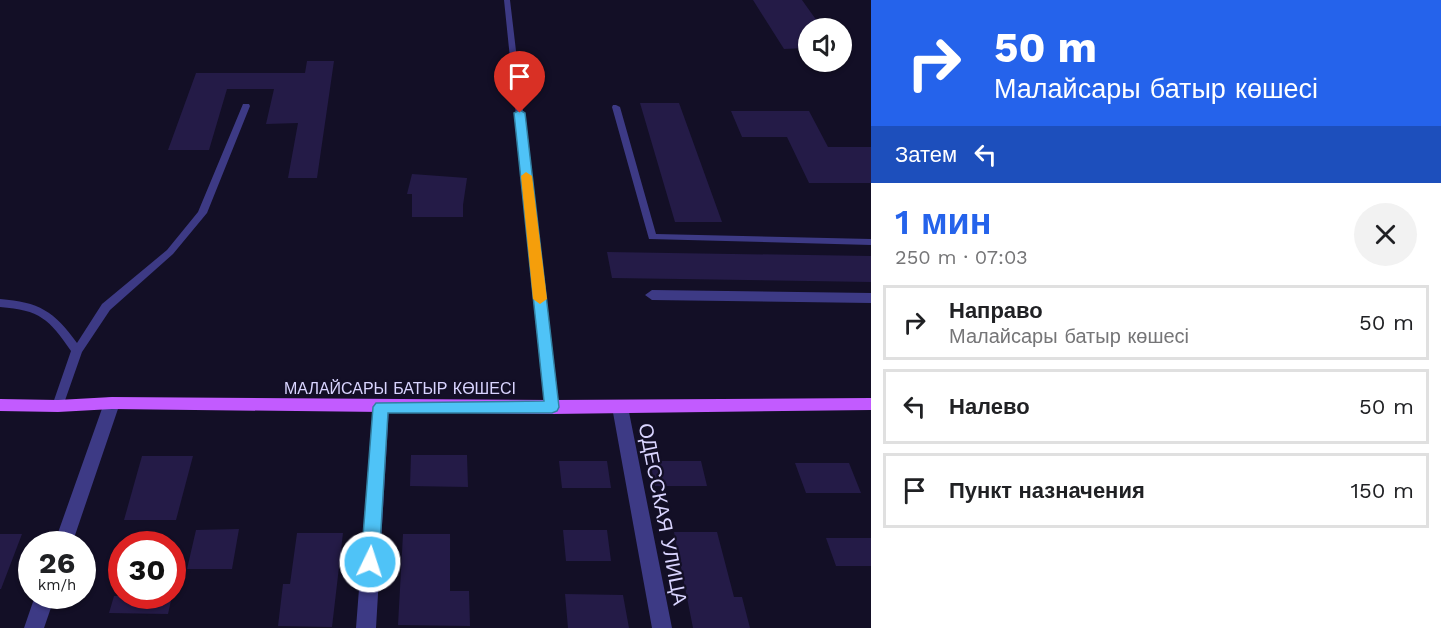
<!DOCTYPE html>
<html lang="ru">
<head>
<meta charset="utf-8">
<style>
	:root { --surface:#fff; --page:#f2f2f2; --text:#202124; --muted:#757577; --line:#e0e0e0; --accent:#2563eb }
	body { margin:0; font-family:"Work Sans",sans-serif; background:var(--page); color:var(--text); height:100vh; display:flex; flex-direction:column; font-size:22px; white-space:nowrap }
	* { box-sizing:border-box; margin:0 }
	p { font-size:20px; color:var(--muted) }
	.icon { flex:none; width:33px; height:33px; fill:none; stroke:currentColor; stroke-width:2; stroke-linecap:round; stroke-linejoin:round }
	.map { position:relative; flex:1; overflow:hidden }
	.drawer { display:flex; flex-direction:column; background:var(--surface); width:570px }
	.drawer>* { flex:none }
	.banner { background:#2563eb; color:#fff; overflow:hidden }
	.buttons { position:absolute; left:798px; top:18px; display:grid; gap:12px }
	.buttons a { display:grid; place-items:center; width:54px; height:54px; border-radius:50%; background:var(--surface); box-shadow:0 2px 4px #0004; font-size:30px }
	.speed { position:absolute; left:18px; top:531px; display:flex; gap:12px; font-size:30px; font-weight:700; text-align:center }
	.speed>* { display:grid; place-content:center; width:78px; height:78px; border-radius:50%; background:var(--surface); box-shadow:0 2px 4px #0004; line-height:1 }
	.speed small { font-size:15px; font-weight:400 }
	.speed .limit { border:9px solid #d22; background:#fff; color:#111 }
	.pin { position:absolute; display:grid; place-items:center; width:51px; height:51px; color:#fff; margin:-62px -26px; border-radius:50% 50% 50% 0; rotate:-45deg; box-shadow:0 0 6px #0007 }
	.pin .icon { rotate:45deg }
	.me { position:absolute; width:66px; margin:-33px; rotate:4deg; stroke-linejoin:round; filter:drop-shadow(0 0 4px #0008) }
	.turn { display:flex; align-items:center; gap:21px; height:126px; padding:0 24px; font-size:27px }
	.turn .icon { width:78px; height:78px; stroke-width:2.5 }
	.turn b { display:block; font-size:42px; line-height:51px }
	.then { display:flex; align-items:center; height:57px; padding:0 24px; background:#0003; gap:12px; font-size:22px }
	.round { display:grid; place-items:center; flex:none; width:63px; height:63px; border-radius:32px; background:var(--page) }
	.overview { display:flex; align-items:center; justify-content:space-between; height:102px; padding:0 24px }
	h1 { font-size:36px; font-weight:600; line-height:45px; color:var(--accent) }
	ul { padding:0; list-style:none }
	li { display:flex; align-items:center; gap:18px; height:75px; margin:0 12px 9px; padding:0 12px; border:3px solid var(--line); border-radius:0px }
	li div { flex:1 }
	li b { display:block; font-size:22px }
	li em { font-style:normal }
	main { display:flex; flex:1; min-height:0 }
	.map>svg:first-child { display:block }
</style>
</head>
<body>
<main>
<div class="map">
<svg width="871" height="628" viewBox="0 0 871 628">
	<rect width="100%" height="100%" fill="#130f26"/>
	<path fill="#241b47" d="M753 0H802L822 28H808V42H802L806 48 784 49Z
		M307 61H334L317 178H288L298 123 266 124 274 89H227L209 150H168L196 73H305Z
		M640 103H679L722 222H675Z
		M731 111H809L828 147H871V183H809L787 137H742Z
		M412 174 467 178 463 205V217H412V194H407Z
		M607 252 871 256V282L612 278Z
		M411 455H467L468 487 410 486Z
		M142 456H193L176 520H124Z
		M559 461H607L611 488H562Z
		M650 461H701L707 486H655Z
		M795 463H849L861 493H806Z
		M239 529 232 569H187L196 530Z
		M563 530H607L611 561H566Z
		M674 532H717L734 597H742L750 628H693Z
		M297 533H343L332 627 278 626 283 584H290Z
		M0 534H22L1 589H0Z
		M403 534H450V591H469L470 626 398 625Z
		M826 538H871V566H836Z
		M565 594 623 595 629 628H568Z
		M114 596H172L168 614 109 613Z"/>
	<g fill="none" stroke-linecap="round" stroke-linejoin="round">
		<path fill="#3d3a85" fill-rule="evenodd" d="M504 0H510L558 407 556 410 552 412 548 410 546 407Z
			M243 104H249L250 106 207 213 173 254 110 310 82 352 62 409 58 411 54 409 52 406 71 351C49 319 40 310 0 307V299C39 302 54 311 77 343L102 304 167 250 198 212Z
			M613 105H616L620 107 656 234 871 239V245L649 239 612 107Z"/>
		<path fill="#3d3a85" fill-rule="evenodd" d="M652 290 871 293V303L652 300 645 295Z
			M112 397 118 398 120 403 72 544H54L104 403 106 398Z
			M381 400 387 402 389 407 376 628H356L373 407 375 402Z
			M620 400 626 402 628 407 672 628H652L612 407 614 402Z
			M35 596H55L44 628H24Z"/>
		<path fill="#c25bff" fill-rule="evenodd" d="M112 397 552 400 871 398V410L552 414 112 409 58 412 0 411V399L58 400Z"/>
	</g>
	<path fill="#4fc3f7" stroke="#337fa1" stroke-width="1.5" d="M520 110 525 113 559 407 557 411 552 413H388L379 562 376 567 370 570 364 567 361 562 373 407 376 403 544 401 514 113Z"/>
	<path fill="#f59e0b" d="M526 172 532 176 547 299 540 304 533 299 521 176Z"/>
	<g text-anchor="middle" stroke-width="4.5" stroke-linejoin="round" paint-order="stroke">
		<g font-size="16" fill="#d9d4ff" stroke="#130f26">
			<text x="400" y="394">МАЛАЙСАРЫ БАТЫР КӨШЕСІ</text>
		</g>
		<g font-size="20" fill="#d9d4ff" stroke="#130f26">
			<text transform="translate(663 514) rotate(79)" y="7">ОДЕССКАЯ УЛИЦА</text>
		</g>
	</g>
</svg>
<div class="buttons">
<a><svg class="icon" aria-label="sound" viewBox="0 0 24 24"><path d="M4 9h4l5-4v14l-5-4H4zM17 9q2 3 0 6"/></svg></a>
</div>
<div class="speed"><div>26<small>km/h</small></div><div class="limit">30</div></div>
<div class="pin" style="left:520px;top:113px;background:#d93025"><svg class="icon" aria-label="arrive" viewBox="0 0 24 24"><path d="M6 21V4h12l-3 4 3 4H6"/></svg></div>
<svg class="me" style="left:370px;top:562px" viewBox="-20 -20 40 40"><circle r="17" fill="#4fc3f7" stroke="#fff" stroke-width="3"/><path d="M0-11L8 9 0 5-8 9z" fill="#fff"/></svg>
</div>
<section class="drawer">
<div class="banner">
<div class="turn"><svg class="icon" aria-label="right" viewBox="0 0 24 24"><path d="M7 20v-9h11M14 6l5 5-5 5"/></svg><div><b>50 m</b>Малайсары батыр көшесі</div></div>
<div class="then">Затем<svg class="icon" aria-label="left" viewBox="0 0 24 24"><path d="M17 20v-9H6M10 6l-5 5 5 5"/></svg></div>
</div>
<div class="overview"><div><h1>1 мин</h1><p>250 m · 07:03</p></div><a class="round"><svg class="icon" aria-label="close" viewBox="0 0 24 24"><path d="M6 6l12 12M18 6L6 18"/></svg></a></div>
<ul>
<li><svg class="icon" aria-label="right" viewBox="0 0 24 24"><path d="M7 20v-9h11M14 6l5 5-5 5"/></svg><div><b>Направо</b><p>Малайсары батыр көшесі</p></div><em>50 m</em></li>
<li><svg class="icon" aria-label="left" viewBox="0 0 24 24"><path d="M17 20v-9H6M10 6l-5 5 5 5"/></svg><div><b>Налево</b></div><em>50 m</em></li>
<li><svg class="icon" aria-label="arrive" viewBox="0 0 24 24"><path d="M6 21V4h12l-3 4 3 4H6"/></svg><div><b>Пункт назначения</b></div><em>150 m</em></li>
</ul>
</section>
</main>
</body>
</html>
